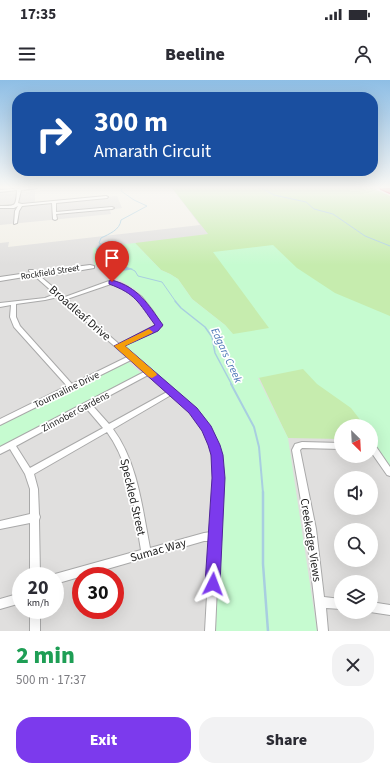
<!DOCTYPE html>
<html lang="en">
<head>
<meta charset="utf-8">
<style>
	:root { --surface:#fff; --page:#f2f2f3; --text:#2b2b33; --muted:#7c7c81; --accent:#7c3aed }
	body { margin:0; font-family:"Source Sans 3",sans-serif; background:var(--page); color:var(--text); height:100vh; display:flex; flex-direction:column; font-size:15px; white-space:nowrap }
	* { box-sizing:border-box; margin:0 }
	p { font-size:13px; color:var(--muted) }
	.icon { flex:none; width:22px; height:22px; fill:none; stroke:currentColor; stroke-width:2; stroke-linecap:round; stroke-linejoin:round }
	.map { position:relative; height:551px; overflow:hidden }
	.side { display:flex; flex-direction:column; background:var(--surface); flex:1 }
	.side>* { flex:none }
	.banner { position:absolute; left:12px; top:12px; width:366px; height:84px; border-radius:16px; box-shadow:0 4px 16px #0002; background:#1a4fa0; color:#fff; overflow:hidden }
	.needle { width:26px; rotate:156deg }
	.tools { position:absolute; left:334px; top:339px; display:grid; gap:8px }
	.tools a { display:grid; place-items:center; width:44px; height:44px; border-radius:50%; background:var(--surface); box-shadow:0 4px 16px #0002; font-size:20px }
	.speed { position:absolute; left:12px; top:487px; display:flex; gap:8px; font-size:20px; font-weight:700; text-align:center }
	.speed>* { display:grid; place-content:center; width:52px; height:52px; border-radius:50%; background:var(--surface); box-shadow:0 4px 16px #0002; line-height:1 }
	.speed small { font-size:10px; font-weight:400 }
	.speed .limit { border:6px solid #d22; background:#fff; color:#111 }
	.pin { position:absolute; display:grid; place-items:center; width:34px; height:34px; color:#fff; margin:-41px -17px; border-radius:50% 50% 50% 0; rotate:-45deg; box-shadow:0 0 4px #0007 }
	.pin .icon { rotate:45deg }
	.me { position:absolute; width:44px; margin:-22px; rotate:3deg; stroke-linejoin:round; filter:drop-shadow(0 0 3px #0008) }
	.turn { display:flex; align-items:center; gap:14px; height:84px; padding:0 16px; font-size:18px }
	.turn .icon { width:52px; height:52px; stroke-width:2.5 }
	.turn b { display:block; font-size:28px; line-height:34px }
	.round { display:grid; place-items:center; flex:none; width:42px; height:42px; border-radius:16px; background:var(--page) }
	.head { display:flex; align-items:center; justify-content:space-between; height:68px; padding:0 16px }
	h1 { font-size:24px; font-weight:800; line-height:30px; color:#1e9e55 }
	.button { display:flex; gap:8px; margin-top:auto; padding:8px 16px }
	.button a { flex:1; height:46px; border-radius:16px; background:var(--accent); color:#fff; font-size:16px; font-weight:800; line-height:46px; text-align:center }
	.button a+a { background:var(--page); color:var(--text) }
	.status { display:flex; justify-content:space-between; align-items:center; height:28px; padding:0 20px; background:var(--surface); direction:ltr }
	.status svg { height:11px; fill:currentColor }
	header { display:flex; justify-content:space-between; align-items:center; height:52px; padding:0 16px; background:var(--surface); font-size:18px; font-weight:800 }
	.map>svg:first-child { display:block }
</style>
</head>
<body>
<div class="status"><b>17:35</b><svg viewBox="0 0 49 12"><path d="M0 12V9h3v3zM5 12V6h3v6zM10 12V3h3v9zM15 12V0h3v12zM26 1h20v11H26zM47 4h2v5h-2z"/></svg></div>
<header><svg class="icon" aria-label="menu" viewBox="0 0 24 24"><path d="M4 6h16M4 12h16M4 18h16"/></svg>Beeline<svg class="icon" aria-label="person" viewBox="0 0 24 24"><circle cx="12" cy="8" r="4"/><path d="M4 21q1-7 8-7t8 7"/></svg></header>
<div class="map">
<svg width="390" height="551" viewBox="0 0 390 551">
	<rect width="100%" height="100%" fill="#f2f0e8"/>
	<path fill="#e0dfde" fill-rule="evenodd" d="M0 108H35V124L117 116 122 128 110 130 111 134 0 145Z
		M172 108H372L390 116V551H0V163L9 162 8 167 200 145ZM341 346H371V376H341ZM341 398H371V428H341ZM341 450H371V480H341ZM21 496H55V530H21ZM81 496H115V530H81ZM341 502H371V532H341Z"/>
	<path fill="#c6ecae" d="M172 108H372L390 116V380L376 360 371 359V346H341V359L288 358 246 270 225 245 192 219 178 199 170 194 161 190 135 163 208 154Z"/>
	<path fill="#c6fbd0" d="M135 163 161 190 170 194 178 199 192 219 225 245 233 254 269 248 213 172 273 165 297 188 335 213 390 236V393L376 372 374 359H375L371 354V346H365L351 328 317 304 303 289 258 298 288 358 317 551H216L218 467 222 402 220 372 215 358 206 342 123 267 124 265 161 248 160 243 139 212 94 184 93 168Z
		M127 281 141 293 0 367V344Z"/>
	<path fill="#a8cee0" d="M117 163 108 177 109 181 133 189C119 194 97 185 96 169L100 164Z"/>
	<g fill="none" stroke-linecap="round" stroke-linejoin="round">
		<path stroke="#a8cee0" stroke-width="1" d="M261 108 274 115 306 122 314 129 333 134 365 156 390 166
			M103 165 99 163 101 158C109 154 120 150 121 140L147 126 134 120 121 111 122 108
			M131 189 135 191 138 196 162 202 176 222"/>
		<path stroke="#a8cee0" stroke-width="1.5" d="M175 221 181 228 205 247 212 257 215 273 232 305"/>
		<path stroke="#a8cee0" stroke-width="2" d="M231 304 254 347 259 367 263 413"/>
		<path stroke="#a8cee0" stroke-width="2.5" d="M263 412V484L268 551"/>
		<defs>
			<path id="minor" d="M24 108H37L21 110 18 123 22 124 106 116 108 117 107 118 56 123V132L112 127 114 128 112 129 56 134 57 139 55 140 53 139 52 123 22 126 19 131 17 143 14 144 15 131 18 126 14 128H0V126C16 126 16 127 17 110L0 112V110Z
				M90 185 94 186V188L41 197 65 217 109 201 120 203 128 207 142 217 153 231 162 246 123 266 195 328 202 336 208 345 216 361 220 379 222 398 215 551H205L210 461H204L55 504V496H51L55 494 141 470C134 431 132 386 107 352L34 394 38 409 39 434 40 437 39 440 40 496H30V443L0 449V441L30 434V409L25 394 10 369 0 374V367L144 292 131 280 0 345V339L67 306 14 247 10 237 11 225 0 227V223L45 218 55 214 29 191V190H33L35 192ZM111 204C132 209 147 226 156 245L119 264 67 219ZM58 217 127 277 72 304 20 246 16 237V224L45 220ZM148 295 167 312 109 344 92 325ZM171 315C178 321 184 326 190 331 222 363 213 412 211 452L204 453 150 468C142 427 138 383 113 349ZM86 328 103 348 30 388 16 366Z
				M302 362 341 363V369L302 368 300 370 316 449 324 517 341 519V529L326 528 328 551H318L306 449 292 370 295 364Z
				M371 365 377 368 390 387V396L387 395 371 372Z
				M21 513V523L0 529V519Z
				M371 522 390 525V535L370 532Z
				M30 530H40V551H30Z"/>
			<path id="tertiary" d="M34 192 37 194 36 195 0 201V197Z"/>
			<path id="motorway" d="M380 108 390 109V113L381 109Z"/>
		</defs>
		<use href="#minor" stroke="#a9a9a9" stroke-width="2"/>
		<use href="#tertiary" stroke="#a9a9a9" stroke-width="2"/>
		<use href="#motorway" stroke="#df2653" stroke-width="2"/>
		<use href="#minor" fill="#fff" fill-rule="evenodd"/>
		<use href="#tertiary" fill="#fff" fill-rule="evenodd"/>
		<use href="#motorway" fill="#e99097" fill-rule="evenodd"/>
	</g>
	<linearGradient id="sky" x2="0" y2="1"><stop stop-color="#8ebee5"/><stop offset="0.58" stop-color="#f9f8f5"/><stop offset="1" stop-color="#f9f8f5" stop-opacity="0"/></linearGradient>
	<rect width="390" height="185" fill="url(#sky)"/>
	<path fill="#7c3aed" stroke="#51269a" d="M112 200C139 208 147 223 163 245L158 251 125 266 197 328 211 346 220 365 223 375 225 398 220 504 218 509 213 511 207 509 205 504 212 398 211 375 208 365 202 351 189 333 114 266 155 245C138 222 136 214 109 204V201Z"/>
	<path fill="#f59e0b" d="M149 249 153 252 152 253 125 266 156 293 157 295 152 298 149 297 114 266Z"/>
	<g text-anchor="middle" stroke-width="3.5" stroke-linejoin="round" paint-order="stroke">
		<g font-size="9" fill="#222" stroke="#fff">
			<text transform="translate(50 192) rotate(-9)" y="3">Rockfield Street</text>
		</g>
		<g font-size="10" fill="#222" stroke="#fff">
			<text transform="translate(66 309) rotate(-26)" y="4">Tourmaline Drive</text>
			<text transform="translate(75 331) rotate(-28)" y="4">Zinnober Gardens</text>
		</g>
		<g font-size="11" font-style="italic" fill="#4a75b5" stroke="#fff">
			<text transform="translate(227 275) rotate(65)" y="4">Edgars Creek</text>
		</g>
		<g font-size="12" fill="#222" stroke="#fff">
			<text transform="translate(80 233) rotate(41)" y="4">Broadleaf Drive</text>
			<text transform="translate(133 417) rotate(77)" y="4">Speckled Street</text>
			<text transform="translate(311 460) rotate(81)" y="4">Creekedge Views</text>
			<text transform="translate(158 470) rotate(-16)" y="4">Sumac Way</text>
		</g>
	</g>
</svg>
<div class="tools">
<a><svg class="needle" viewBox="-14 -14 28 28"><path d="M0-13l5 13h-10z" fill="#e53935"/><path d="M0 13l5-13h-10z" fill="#7c7c81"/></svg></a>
<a><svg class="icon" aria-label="sound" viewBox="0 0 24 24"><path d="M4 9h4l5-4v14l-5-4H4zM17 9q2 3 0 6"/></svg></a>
<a><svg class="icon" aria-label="search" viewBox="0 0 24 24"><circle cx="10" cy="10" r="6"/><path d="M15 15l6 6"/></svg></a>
<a><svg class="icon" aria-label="layers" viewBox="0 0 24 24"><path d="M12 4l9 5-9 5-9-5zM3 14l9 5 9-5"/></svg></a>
</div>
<div class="speed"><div>20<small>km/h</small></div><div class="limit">30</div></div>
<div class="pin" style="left:112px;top:202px;background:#d93025"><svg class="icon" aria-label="arrive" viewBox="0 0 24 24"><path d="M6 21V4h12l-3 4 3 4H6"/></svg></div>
<svg class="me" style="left:213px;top:504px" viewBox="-20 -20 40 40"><path d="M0-17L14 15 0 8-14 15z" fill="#7c3aed" stroke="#fff" stroke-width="4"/></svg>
<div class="banner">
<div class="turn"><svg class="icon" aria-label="right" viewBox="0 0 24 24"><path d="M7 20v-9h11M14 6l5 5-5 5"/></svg><div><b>300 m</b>Amarath Circuit</div></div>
</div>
</div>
<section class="side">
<div class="head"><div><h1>2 min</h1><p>500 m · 17:37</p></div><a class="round"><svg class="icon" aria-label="close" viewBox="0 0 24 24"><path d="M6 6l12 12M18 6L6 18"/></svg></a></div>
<div class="button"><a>Exit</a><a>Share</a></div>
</section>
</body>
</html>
